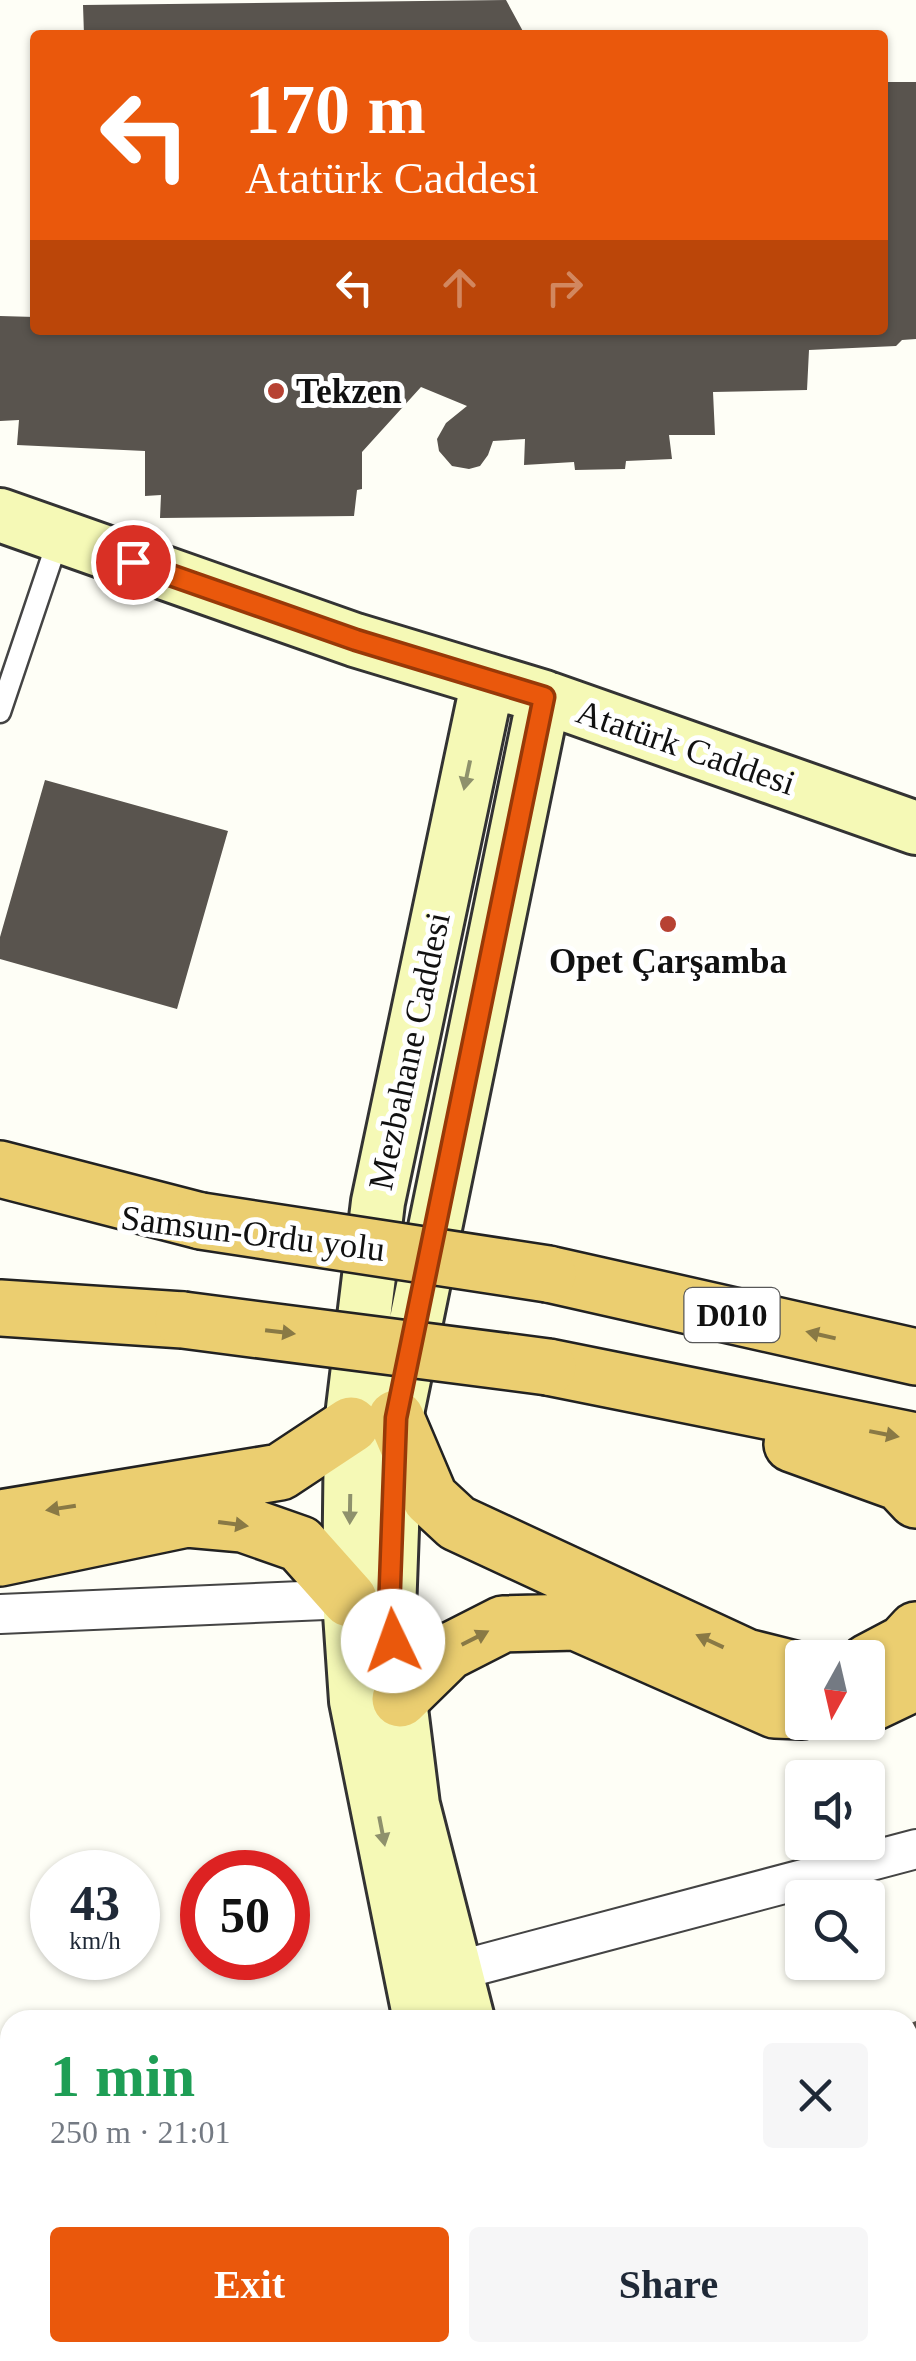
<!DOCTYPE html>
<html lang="en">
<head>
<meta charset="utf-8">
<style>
	:root { --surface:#fff; --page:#f6f6f7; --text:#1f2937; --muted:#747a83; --accent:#ea580c }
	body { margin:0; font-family:"Times New Roman",serif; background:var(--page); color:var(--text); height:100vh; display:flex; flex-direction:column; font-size:38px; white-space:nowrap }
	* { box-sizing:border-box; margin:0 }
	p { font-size:32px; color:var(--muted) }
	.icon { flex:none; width:55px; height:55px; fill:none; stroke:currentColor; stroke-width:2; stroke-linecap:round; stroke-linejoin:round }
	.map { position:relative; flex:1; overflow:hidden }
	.side { position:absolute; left:0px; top:2010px; width:918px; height:352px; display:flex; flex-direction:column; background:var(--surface); border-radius:30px 30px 0 0; box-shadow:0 2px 8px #0004 }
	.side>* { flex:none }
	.guide { position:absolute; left:30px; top:30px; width:858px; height:305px; border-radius:10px; box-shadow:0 2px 8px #0004; background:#ea580c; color:#fff; overflow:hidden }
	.needle { width:65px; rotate:188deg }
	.buttons { position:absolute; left:785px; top:1640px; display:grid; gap:20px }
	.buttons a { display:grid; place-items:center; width:100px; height:100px; border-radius:10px; background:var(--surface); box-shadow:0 2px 8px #0004; font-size:50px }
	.speed { position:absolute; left:30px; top:1850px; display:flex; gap:20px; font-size:50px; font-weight:700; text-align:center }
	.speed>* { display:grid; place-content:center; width:130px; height:130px; border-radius:50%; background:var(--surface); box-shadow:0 2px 8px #0004; line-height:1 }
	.speed small { font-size:25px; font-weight:400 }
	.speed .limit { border:15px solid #d22; background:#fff; color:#111 }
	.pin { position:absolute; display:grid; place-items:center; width:85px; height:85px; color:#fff; margin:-42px; border:5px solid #fff; border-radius:50%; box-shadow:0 2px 10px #0007 }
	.me { position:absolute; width:110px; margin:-55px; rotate:357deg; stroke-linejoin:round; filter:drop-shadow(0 0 8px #0008) }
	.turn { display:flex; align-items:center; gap:35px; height:210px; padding:0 50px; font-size:45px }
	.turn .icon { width:130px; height:130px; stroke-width:2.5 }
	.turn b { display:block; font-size:70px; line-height:85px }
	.lanes { display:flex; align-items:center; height:95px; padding:0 50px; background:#0003; justify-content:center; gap:50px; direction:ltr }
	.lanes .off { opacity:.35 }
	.round { display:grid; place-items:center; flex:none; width:105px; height:105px; border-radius:10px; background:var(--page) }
	.head { display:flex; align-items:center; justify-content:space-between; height:170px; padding:0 50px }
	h1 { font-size:60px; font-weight:700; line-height:75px; color:#1e9e55 }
	.action { display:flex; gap:20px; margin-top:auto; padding:20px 50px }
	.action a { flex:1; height:115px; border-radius:10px; background:var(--accent); color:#fff; font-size:40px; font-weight:700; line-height:115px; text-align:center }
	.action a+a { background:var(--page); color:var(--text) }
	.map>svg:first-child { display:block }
</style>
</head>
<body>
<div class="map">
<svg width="916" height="2361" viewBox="0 0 916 2361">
	<rect width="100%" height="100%" fill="#fefef6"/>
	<path fill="#59544e" d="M506 0 525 35H84L83 5Z
		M882 82H916V339L902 340 896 346 809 350 807 390 713 392 715 435H669L672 459 626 461 625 469 575 470 574 462 524 465 525 439 493 441 488 455 480 466 469 469 452 466 439 451 437 439 446 423 467 406 421 387 362 452V489L357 490 354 516 160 518 161 495 145 496V451L17 445 19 420 0 421V316L35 317V330H882Z
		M45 780 228 831 177 1009 0 959V937Z
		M916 2021V2256L908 2258V2024Z"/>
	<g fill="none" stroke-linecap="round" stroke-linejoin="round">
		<defs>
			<path id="service" d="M0 712 59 537"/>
			<path id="minor" d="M0 1614 349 1599
				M456 1971 916 1849
				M0 2126 10 2124"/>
			<path id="secondary" d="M0 515 355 640 544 697 916 828
				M420 2020 356 1701 349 1599 351 1425 378 1202 488 680
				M468 2020 413 1805 389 1612 396 1418 544 697
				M514 2352 517 2361"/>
			<path id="trunk" d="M0 1169 201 1221
				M548 1274 916 1357
				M0 1308 183 1320
				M548 1367 916 1441
				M396 1418 430 1498 457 1523 746 1657 802 1671
				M792 1444 900 1483 916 1500
				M0 1518 280 1472 351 1425
				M0 1558 187 1519 243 1524 300 1544 349 1599
				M868 1662 904 1643 916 1630
				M400 1699 448 1652 503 1624 576 1622 775 1710 802 1711
				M868 1705 916 1682"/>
		</defs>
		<use href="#service" stroke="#444" stroke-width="25"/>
		<use href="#minor" stroke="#444" stroke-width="42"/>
		<use href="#secondary" stroke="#333" stroke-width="58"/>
		<use href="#trunk" stroke="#222" stroke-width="60"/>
		<use href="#service" stroke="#fff" stroke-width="20"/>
		<use href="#minor" stroke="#fff" stroke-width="38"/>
		<use href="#secondary" stroke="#f5f9b6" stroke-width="52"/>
		<use href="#trunk" stroke="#ebce70" stroke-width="55"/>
		<defs>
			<path id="trunk-bridge" d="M201 1221 548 1274
				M183 1320 548 1367"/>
		</defs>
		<use href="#trunk-bridge" stroke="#222" stroke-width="60" stroke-linecap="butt"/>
		<use href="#trunk-bridge" stroke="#ebce70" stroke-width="55"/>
	</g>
	<defs><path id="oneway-solid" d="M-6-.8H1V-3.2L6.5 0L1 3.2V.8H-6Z" transform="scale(2.5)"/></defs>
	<g fill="#8e916c">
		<use href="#oneway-solid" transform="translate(467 775) rotate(102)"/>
		<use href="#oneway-solid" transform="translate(350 1509) rotate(91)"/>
		<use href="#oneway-solid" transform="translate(382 1831) rotate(79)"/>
	</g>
	<g fill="#897945">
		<use href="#oneway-solid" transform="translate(280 1332) rotate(7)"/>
		<use href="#oneway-solid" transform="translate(821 1335) rotate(-167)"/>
		<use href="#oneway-solid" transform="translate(884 1434) rotate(11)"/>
		<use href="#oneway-solid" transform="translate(61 1508) rotate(171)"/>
		<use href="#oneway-solid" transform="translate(233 1524) rotate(8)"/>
		<use href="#oneway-solid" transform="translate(475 1638) rotate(-27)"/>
		<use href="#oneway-solid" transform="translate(710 1641) rotate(-155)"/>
	</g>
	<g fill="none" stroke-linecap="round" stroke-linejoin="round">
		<defs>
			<path id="route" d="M133 562 356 640 544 697 396 1418 389 1612 393 1641"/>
		</defs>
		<use href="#route" stroke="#983908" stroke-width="25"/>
		<use href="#route" stroke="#ea580c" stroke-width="18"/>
	</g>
	<g fill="#b74233" stroke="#fff" stroke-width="4">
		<circle cx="276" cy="391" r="10"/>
		<circle cx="668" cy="924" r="10"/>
	</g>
	<g text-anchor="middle" stroke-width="10" stroke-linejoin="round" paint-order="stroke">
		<rect fill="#fff" stroke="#585858" stroke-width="2.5" x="684.5" y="1288" width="95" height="54" rx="8"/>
		<g font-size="32" font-weight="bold" fill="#111">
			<text x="732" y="1326">D010</text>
		</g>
		<g font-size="35" font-weight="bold" fill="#111" stroke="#fff" text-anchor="start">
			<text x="296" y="403">Tekzen</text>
			<text x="668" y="973" text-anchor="middle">Opet Çarşamba</text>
		</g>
		<g font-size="35" fill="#111" stroke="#fff">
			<text transform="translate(686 747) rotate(19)" y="12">Atatürk Caddesi</text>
			<text transform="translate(409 1051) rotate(-78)" y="12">Mezbahane Caddesi</text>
			<text transform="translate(253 1233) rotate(7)" y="12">Samsun-Ordu yolu</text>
		</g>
	</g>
</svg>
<div class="buttons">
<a><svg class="needle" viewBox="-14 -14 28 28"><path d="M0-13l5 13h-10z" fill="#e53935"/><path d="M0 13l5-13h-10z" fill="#747a83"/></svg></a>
<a><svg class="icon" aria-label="sound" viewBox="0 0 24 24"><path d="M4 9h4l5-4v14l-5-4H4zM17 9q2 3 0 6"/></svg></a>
<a><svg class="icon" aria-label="search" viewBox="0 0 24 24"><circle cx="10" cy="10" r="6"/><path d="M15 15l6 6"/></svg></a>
</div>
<div class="speed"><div>43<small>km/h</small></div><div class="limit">50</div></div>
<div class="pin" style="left:133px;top:562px;background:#d93025"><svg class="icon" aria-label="arrive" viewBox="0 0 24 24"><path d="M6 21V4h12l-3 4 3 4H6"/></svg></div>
<svg class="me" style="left:393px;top:1641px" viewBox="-20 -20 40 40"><circle r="19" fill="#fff"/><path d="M0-13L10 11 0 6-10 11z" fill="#ea580c"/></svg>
<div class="guide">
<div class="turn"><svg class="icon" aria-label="left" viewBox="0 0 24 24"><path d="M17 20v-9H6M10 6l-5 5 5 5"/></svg><div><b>170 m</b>Atatürk Caddesi</div></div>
<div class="lanes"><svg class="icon" aria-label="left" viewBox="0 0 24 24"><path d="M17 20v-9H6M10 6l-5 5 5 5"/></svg><svg class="icon off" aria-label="ahead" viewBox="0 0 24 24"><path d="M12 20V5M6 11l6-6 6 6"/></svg><svg class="icon off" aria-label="right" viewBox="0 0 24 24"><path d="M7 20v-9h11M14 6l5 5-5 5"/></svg></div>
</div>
<section class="side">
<div class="head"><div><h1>1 min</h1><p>250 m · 21:01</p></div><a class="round"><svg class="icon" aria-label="close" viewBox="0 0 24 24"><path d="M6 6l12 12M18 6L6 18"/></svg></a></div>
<div class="action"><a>Exit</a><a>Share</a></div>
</section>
</div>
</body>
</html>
